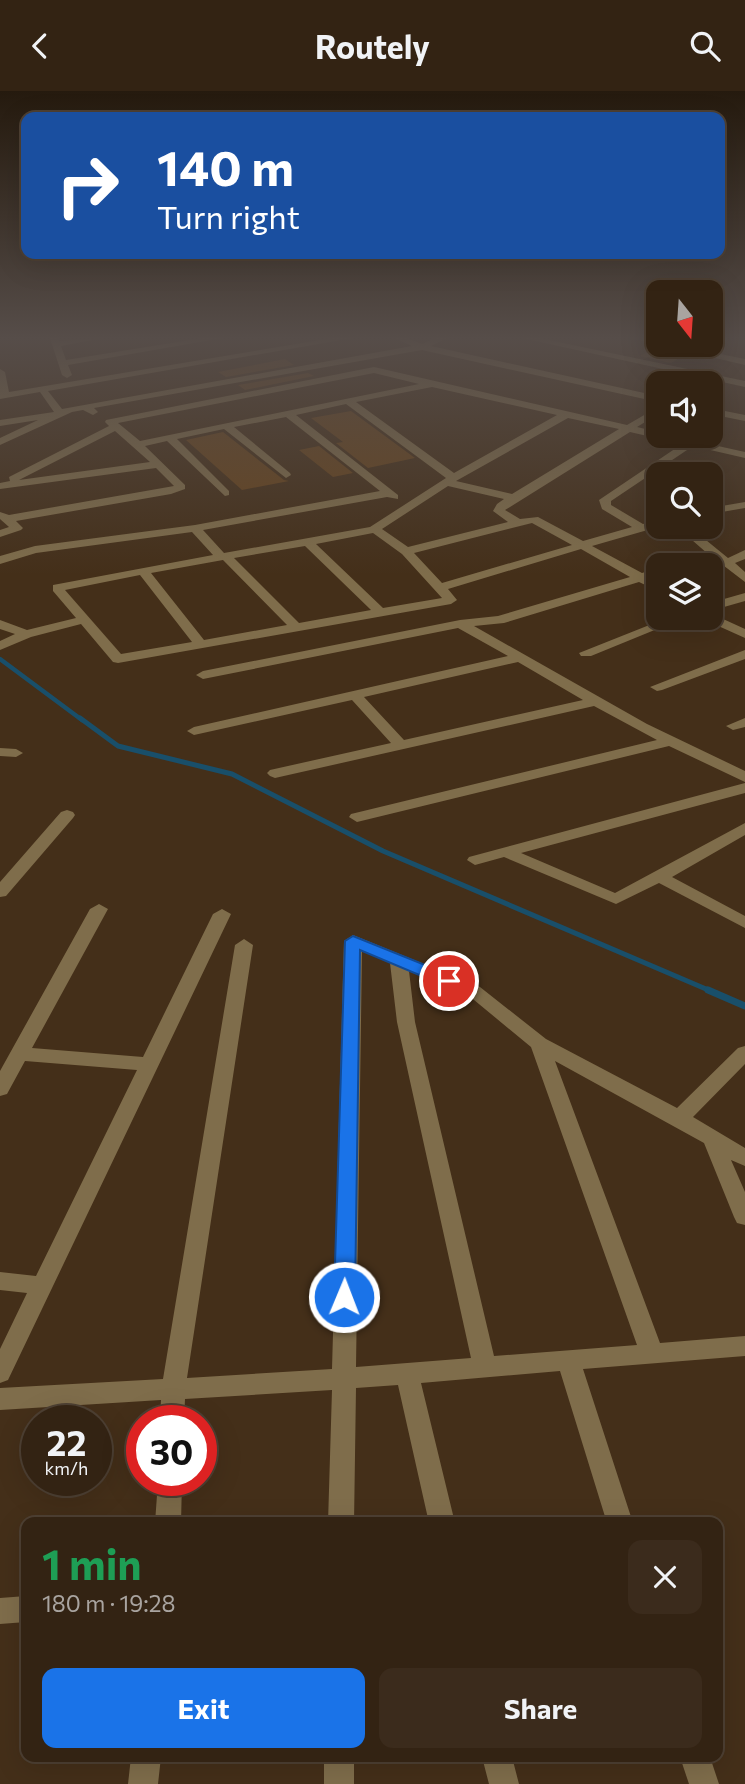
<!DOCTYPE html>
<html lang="en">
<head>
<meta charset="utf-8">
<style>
	:root { --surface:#332313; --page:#3b2b1c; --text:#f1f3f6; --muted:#a9a4a0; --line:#4e4033; --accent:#1a73e8 }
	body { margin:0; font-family:Commissioner,sans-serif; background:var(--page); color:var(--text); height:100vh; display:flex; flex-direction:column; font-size:26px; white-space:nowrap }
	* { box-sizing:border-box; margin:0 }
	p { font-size:23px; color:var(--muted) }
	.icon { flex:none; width:38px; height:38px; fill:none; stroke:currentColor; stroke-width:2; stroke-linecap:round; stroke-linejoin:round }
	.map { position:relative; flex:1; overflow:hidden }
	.panel { position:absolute; left:21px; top:1426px; width:702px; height:245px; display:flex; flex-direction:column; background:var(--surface); border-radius:14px; box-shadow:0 7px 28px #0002,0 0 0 2px var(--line) }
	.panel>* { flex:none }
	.guide { position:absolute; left:21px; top:21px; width:704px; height:147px; border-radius:14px; box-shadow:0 7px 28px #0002,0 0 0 2px var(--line); background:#1a4fa0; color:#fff; overflow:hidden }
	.needle { width:46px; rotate:163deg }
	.fabs { position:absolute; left:646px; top:189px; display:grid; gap:14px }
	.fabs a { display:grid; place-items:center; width:77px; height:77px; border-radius:14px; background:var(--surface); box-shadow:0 7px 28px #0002,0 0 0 2px var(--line); font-size:35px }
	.speed { position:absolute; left:21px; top:1314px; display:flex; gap:14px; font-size:35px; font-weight:700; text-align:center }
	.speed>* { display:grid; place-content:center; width:91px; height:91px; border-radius:50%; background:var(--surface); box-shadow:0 7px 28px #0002,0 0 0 2px var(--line); line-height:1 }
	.speed small { font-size:18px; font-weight:400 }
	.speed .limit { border:10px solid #d22; background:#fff; color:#111 }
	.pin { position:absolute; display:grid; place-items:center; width:60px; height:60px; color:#fff; margin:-30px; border:4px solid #fff; border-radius:50%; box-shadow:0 2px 7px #0007 }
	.me { position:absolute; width:77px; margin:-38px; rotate:1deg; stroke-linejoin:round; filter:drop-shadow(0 0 5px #0008) }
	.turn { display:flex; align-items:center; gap:24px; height:147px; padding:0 21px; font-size:32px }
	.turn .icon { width:91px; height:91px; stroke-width:2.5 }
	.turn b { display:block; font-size:49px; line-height:60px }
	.round { display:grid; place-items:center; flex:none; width:74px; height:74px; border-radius:14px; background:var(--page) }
	.overview { display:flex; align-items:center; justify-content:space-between; height:119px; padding:0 21px }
	h1 { font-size:42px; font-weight:700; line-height:52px; color:#1e9e55 }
	.primary-button { display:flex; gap:14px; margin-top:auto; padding:14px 21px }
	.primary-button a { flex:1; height:80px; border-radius:14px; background:var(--accent); color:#fff; font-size:28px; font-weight:700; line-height:80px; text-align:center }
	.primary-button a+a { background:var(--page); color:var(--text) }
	header { display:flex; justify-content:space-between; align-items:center; height:91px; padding:0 21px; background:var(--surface); font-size:32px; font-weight:700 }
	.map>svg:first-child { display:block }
</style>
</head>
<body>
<header><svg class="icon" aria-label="back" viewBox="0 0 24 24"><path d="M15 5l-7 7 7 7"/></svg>Routely<svg class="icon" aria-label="search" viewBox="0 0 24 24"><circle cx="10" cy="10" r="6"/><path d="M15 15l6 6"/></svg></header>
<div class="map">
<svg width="745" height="1693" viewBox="0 0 745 1693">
	<rect width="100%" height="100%" fill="#442f19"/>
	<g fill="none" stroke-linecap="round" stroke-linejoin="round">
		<path stroke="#194f6a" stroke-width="4.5" d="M0 568 82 629"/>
		<path stroke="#194f6a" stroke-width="5" d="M80 627 118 655 232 683 383 760 713 901"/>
		<path stroke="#194f6a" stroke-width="7" d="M708 899 745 915"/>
	</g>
	<path fill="#66431c" d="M656 256 658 257 685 263 671 272 640 265Z
		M285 268 294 274 226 286 218 281Z
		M308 282 314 285 245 299 238 294Z
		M351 320 415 367 368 377 336 352 343 351 311 327Z
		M223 341 284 389 289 390 242 399 186 349Z
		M319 355 353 382 333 386 299 359Z"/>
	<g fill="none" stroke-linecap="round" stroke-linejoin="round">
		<path fill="#7f6d4b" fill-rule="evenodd" d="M50 247H58L59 250 103 247 61 255 66 269 202 247H223L68 274 72 284 67 287 62 284Z
			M332 247H353L48 300 62 318 412 255 394 247H407L422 253 435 247H447L431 255 658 305V311L422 259 94 317 98 321 93 324 83 319 72 321 0 354V347L38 329 0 335V329L54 321 40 301 0 308V278L5 281 9 301Z
			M522 247H539L745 290V296Z
			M630 247 658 249V254H676L745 268V274Z
			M374 276 627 334 658 316V323L637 336 658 341V345H673L745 361V367L693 355 611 410V414L643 433 658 429V436L592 455 642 482 658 477V485L651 487 658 491V500L639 491 504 532 474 535 647 633 745 680V691L669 655 357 731 349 726 351 723 657 649 594 615 275 687 270 685 267 682 270 679 391 652 352 609 194 644 187 640 194 636 508 565 458 537 203 588 196 584 203 580 460 529 498 525 630 486 581 458 448 498 457 509 451 513 118 572 113 571 81 533 31 546 0 559V550L15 543 0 538V529L27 539 76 527 53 500V494L213 464 192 441 36 462 0 473V465L35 455 195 434 380 400 286 326 234 336 290 382 291 384 286 387 224 338 177 348 229 400V404L225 405 167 350 145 355 185 394V398L171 403 16 430 23 437 21 439 0 446V439L9 436 0 428V421L9 424 174 395 156 377 0 398V392L10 390 9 386 109 335 105 331 106 329ZM374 282 419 293 140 350 118 332ZM432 296 557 324 454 382 356 311ZM346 313 446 387 370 436 224 462 203 439 387 406 398 408V404L296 324ZM568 327 619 338 512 403 456 390ZM115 340 150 371 19 389ZM630 341 682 353 599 409 602 418 632 436 583 450 538 426 520 428 505 419ZM448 395 504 408 497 413 493 420 508 431 408 456 382 438ZM532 432 572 454 442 492 414 462ZM373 442 402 463 442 507 383 517 316 453ZM305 455 371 519 299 532 234 467ZM223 469 287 534 204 549 151 482ZM140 484 192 551 121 563 65 499ZM518 571 583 609 404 649 364 606Z
			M710 317 745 324V330L710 323Z
			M651 409 658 411V419L645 412Z
			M745 411V417L710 423V417Z
			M677 436H690L728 467 745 459V468L735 472 745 481V491L715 468 693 474H674L676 471 708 463Z
			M745 502V510L710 520V512Z
			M710 522 745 538V547L705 529 704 527H710Z
			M667 527H684L591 565H581L579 562Z
			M745 559V568L662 599 657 600 650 596Z
			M745 627V636L733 639 726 635Z
			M0 657 16 658 23 662 16 666 0 665Z
			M745 692V702L521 762 615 802 745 732V744L672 786 745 825V837L659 792 616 813 504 766 475 774 467 769 469 766Z
			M67 719 73 721 75 724 73 727 6 805 0 806V791L61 721Z
			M99 813 108 818 32 957 143 966 213 823 222 818 231 823 8 1289 0 1292V1258L27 1202 0 1199V1181L36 1185 137 979 25 970 7 1003 0 1005V980L90 818Z
			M353 844 480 896 546 948 677 1017 738 957 745 955V973L693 1026 745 1057V1075L731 1069 745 1101V1134L737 1132 734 1126 704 1052 555 970 660 1252 745 1245V1265L583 1278 633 1432H607L560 1280 421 1292 455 1432H429L398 1294 356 1297 354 1432H328L332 1299 185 1308 184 1330H160L161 1309 0 1319V1297L163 1288 235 854 244 848 253 854 187 1287 332 1278 344 850ZM362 860 390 872 397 931 471 1267 356 1276ZM409 880 468 904 531 956 637 1254 494 1265 415 931Z
			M158 1390H182L181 1432H155Z
			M26 1505V1531L0 1533V1507Z
			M131 1666H161L158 1693H128Z
			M324 1666H354V1693H324Z
			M482 1666H512L519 1693H489Z
			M680 1666H710L719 1693H689Z"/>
	</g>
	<linearGradient id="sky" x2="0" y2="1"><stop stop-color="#251a0e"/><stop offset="0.51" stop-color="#564d49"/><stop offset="1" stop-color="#564d49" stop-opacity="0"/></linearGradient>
	<rect width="745" height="484" fill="url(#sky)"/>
	<path fill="#1a73e8" stroke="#114b97" stroke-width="2" d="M353 845 455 886 457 890 455 894H443L360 859 355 1206 352 1212 344 1214 337 1212 334 1206 345 850Z"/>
</svg>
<div class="fabs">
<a><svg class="needle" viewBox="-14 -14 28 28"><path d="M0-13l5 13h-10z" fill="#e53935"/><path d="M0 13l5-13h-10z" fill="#a9a4a0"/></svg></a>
<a><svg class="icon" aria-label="sound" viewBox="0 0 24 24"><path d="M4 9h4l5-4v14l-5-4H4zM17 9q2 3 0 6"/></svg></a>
<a><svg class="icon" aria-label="search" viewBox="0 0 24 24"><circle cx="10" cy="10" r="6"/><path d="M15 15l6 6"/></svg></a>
<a><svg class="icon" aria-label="layers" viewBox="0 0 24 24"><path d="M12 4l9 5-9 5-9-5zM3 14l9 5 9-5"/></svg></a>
</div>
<div class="speed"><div>22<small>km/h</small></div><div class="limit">30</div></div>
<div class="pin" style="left:449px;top:890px;background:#d93025"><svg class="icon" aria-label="arrive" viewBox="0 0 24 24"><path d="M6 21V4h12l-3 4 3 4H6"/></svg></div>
<svg class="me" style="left:344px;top:1206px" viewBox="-20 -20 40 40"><circle r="17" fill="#1a73e8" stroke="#fff" stroke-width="3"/><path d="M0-11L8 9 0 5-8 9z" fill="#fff"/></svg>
<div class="guide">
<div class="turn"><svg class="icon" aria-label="right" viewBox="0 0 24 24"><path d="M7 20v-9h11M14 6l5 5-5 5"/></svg><div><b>140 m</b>Turn right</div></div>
</div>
<section class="panel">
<div class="overview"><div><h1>1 min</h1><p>180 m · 19:28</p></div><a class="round"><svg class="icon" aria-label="close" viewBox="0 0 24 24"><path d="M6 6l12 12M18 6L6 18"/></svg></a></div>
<div class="primary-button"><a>Exit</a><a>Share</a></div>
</section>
</div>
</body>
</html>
